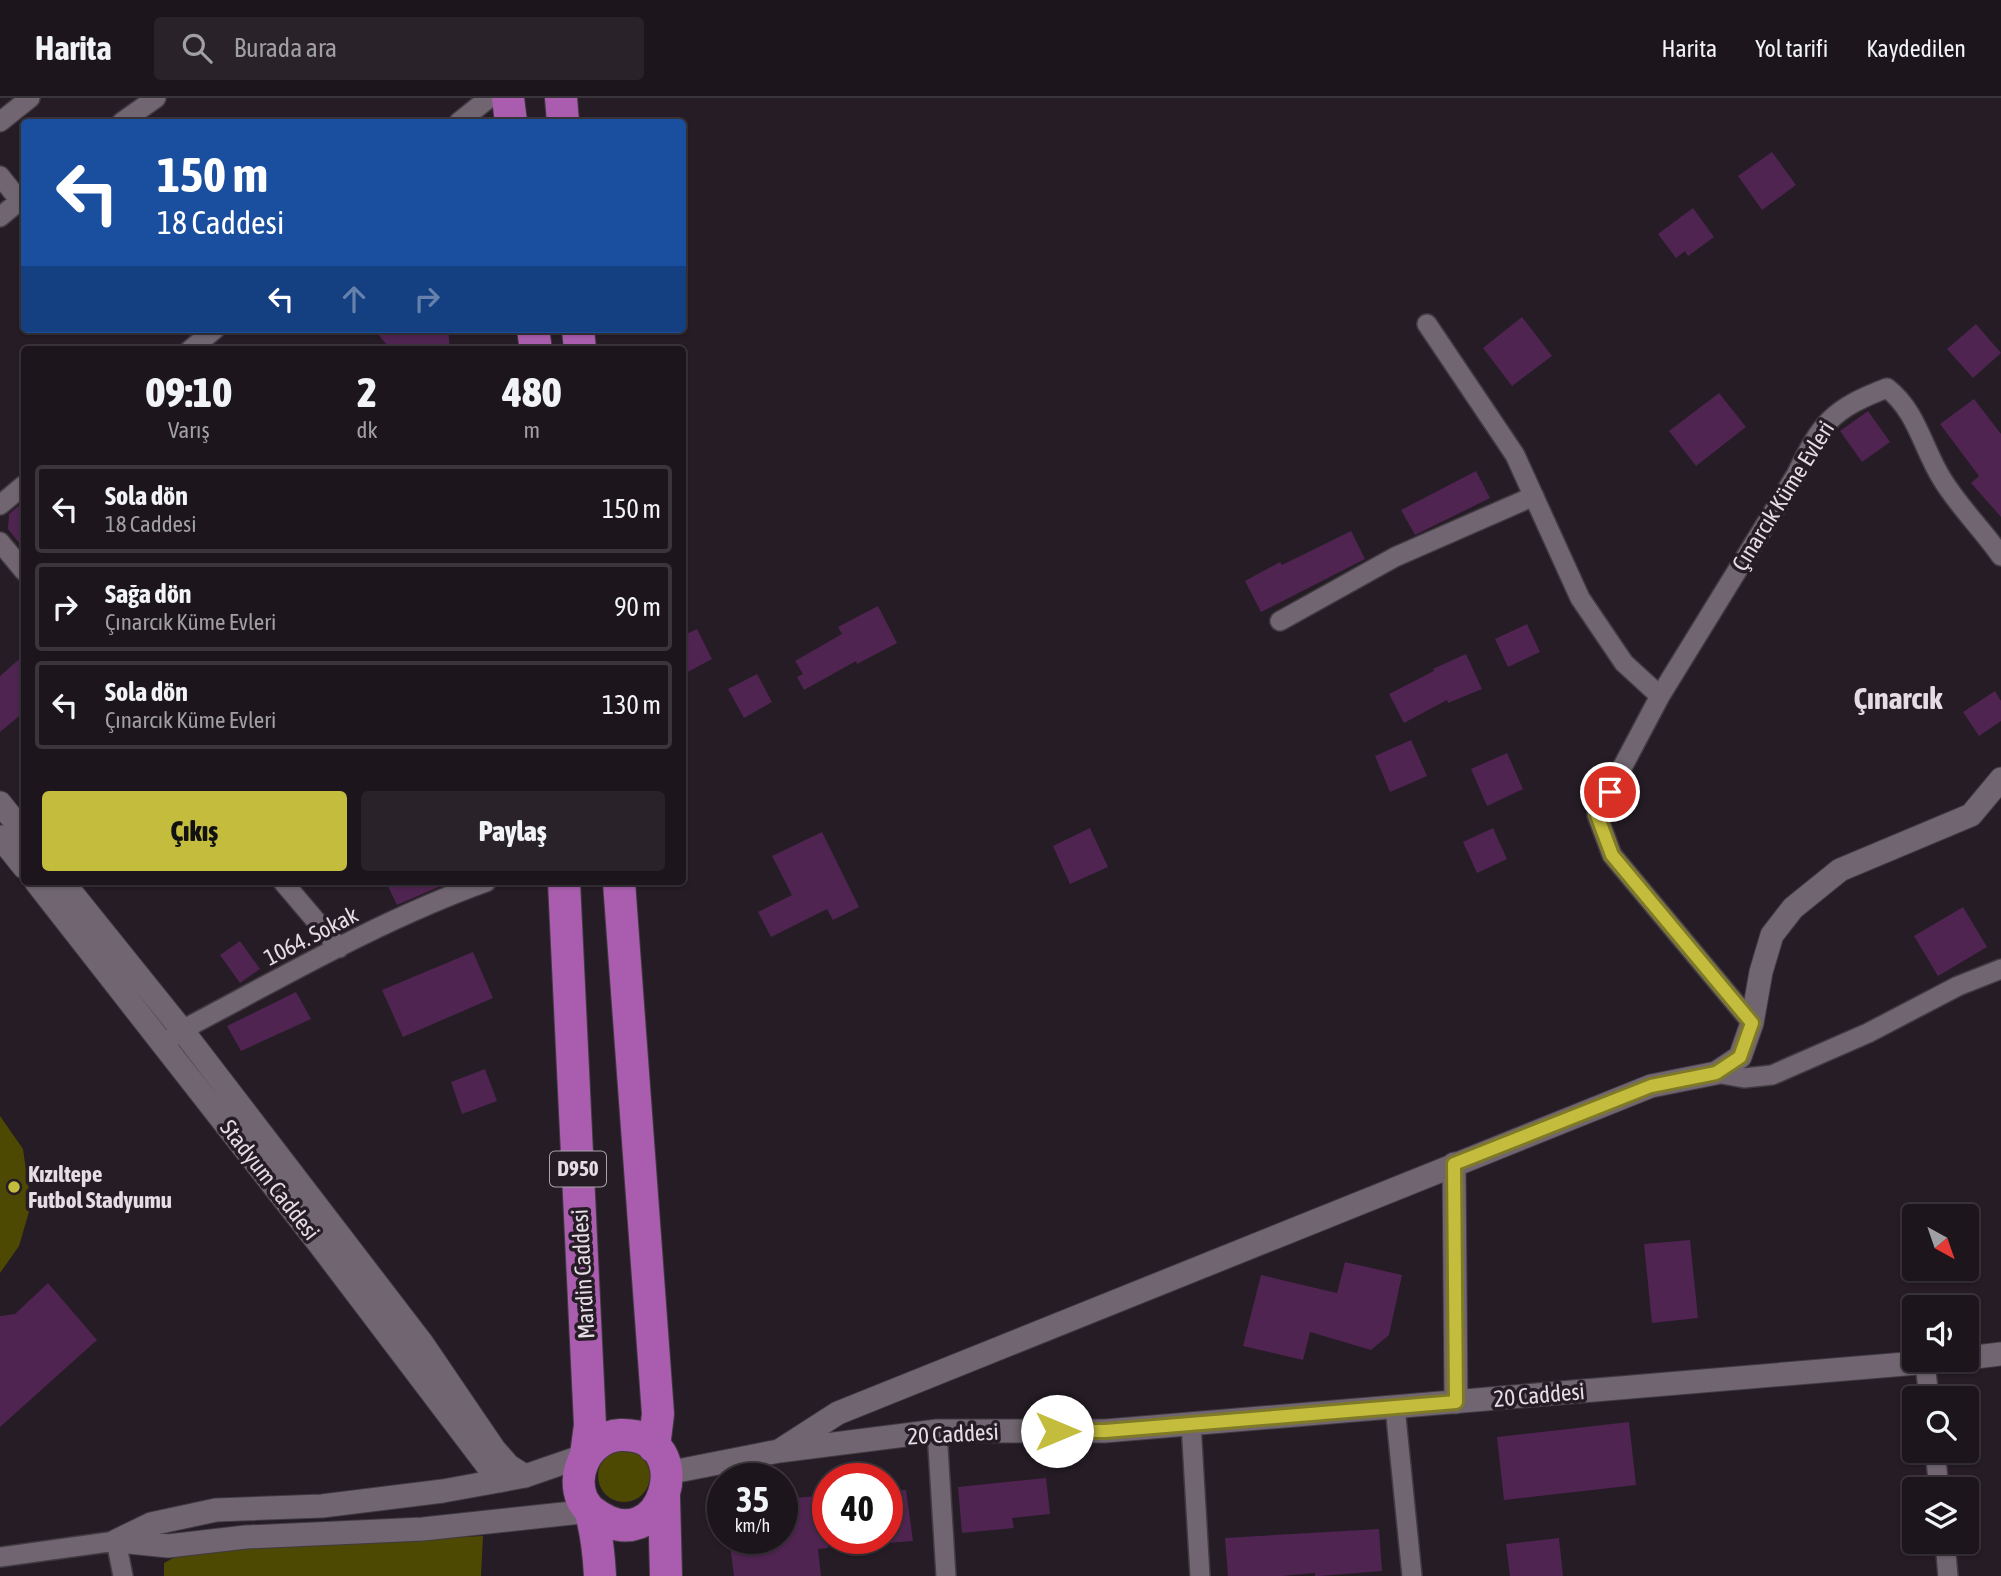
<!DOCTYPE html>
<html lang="tr">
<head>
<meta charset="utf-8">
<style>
	:root { --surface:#1c151c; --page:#292229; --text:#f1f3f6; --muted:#a09fa3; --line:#3a343b; --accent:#c4bc3d }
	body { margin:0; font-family:"Asap Condensed",sans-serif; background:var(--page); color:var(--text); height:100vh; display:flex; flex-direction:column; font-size:26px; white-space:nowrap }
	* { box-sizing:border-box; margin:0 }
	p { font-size:23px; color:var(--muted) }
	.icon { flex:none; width:38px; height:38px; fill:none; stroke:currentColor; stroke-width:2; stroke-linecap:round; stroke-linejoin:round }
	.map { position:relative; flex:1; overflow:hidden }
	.details { position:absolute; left:21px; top:248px; width:665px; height:539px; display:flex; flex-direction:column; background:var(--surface); border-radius:7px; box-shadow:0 2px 5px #0004,0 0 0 2px var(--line) }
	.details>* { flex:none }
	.top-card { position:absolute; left:21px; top:21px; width:665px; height:214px; border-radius:7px; box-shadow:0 2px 5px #0004,0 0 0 2px var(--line); background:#1a4fa0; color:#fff; overflow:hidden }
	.needle { width:46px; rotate:140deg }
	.fabs { position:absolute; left:1902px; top:1106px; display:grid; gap:14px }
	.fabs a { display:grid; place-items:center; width:77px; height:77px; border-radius:7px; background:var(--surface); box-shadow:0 2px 5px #0004,0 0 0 2px var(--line); font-size:35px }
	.speed { position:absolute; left:707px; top:1365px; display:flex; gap:14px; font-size:35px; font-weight:700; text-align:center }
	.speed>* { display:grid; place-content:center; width:91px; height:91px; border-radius:50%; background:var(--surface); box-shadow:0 2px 5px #0004,0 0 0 2px var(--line); line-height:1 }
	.speed small { font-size:18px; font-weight:400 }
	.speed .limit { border:10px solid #d22; background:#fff; color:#111 }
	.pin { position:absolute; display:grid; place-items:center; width:60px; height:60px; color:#fff; margin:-30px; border:4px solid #fff; border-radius:50%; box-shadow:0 2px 7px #0007 }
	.me { position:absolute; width:77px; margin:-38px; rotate:90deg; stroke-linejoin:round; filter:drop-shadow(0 0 5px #0008) }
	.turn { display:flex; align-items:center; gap:24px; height:147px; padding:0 21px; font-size:32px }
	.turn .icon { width:91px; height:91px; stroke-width:2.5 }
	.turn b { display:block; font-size:49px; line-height:60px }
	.lanes { display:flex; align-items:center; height:66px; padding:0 21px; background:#0003; justify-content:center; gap:35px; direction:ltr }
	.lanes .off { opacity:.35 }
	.eta { display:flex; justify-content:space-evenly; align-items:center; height:119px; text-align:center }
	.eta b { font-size:42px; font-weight:800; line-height:49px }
	.button { display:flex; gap:14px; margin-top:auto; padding:14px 21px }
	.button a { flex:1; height:80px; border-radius:7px; background:var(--accent); color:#111; font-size:28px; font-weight:800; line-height:80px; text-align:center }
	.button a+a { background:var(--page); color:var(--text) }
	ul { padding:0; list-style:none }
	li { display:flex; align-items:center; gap:21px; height:88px; margin:0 14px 10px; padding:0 7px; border:4px solid var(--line); border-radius:7px }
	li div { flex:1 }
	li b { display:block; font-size:26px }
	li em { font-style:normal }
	header { display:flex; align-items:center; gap:42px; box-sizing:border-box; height:98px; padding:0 35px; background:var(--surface); border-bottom:2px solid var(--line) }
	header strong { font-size:33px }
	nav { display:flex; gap:38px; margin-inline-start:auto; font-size:24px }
	.search { width:490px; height:63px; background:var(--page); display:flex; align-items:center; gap:18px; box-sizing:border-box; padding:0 24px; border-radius:7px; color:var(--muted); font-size:26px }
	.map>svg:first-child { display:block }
</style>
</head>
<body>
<header>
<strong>Harita</strong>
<div class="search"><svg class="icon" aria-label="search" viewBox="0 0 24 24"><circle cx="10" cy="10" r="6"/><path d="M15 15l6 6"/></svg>Burada ara</div>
<nav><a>Harita</a><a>Yol tarifi</a><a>Kaydedilen</a></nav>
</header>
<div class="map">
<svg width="2001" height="1478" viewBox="0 0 2001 1478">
	<rect width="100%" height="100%" fill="#251c25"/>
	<path fill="#4d4902" d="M0 1018 23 1051 31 1107 19 1148 0 1175Z
		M598 1378a26 26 0 1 1 52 0a26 26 0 1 1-52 0Z
		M483 1438 481 1478H164V1465L186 1453Z"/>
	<path fill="#4f2451" d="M1772 54 1796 87 1762 112 1738 78Z
		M1693 110 1714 139 1688 158 1685 153 1676 160 1658 136Z
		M1522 219 1552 258 1512 288 1483 250Z
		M1976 226 2001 255 1973 280 1947 251Z
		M374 231H448L450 252H391Z
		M1719 295 1746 329 1696 368 1669 333Z
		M1974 301 2001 336V419L1971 385 1979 378 1940 326Z
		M1868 313 1890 344 1862 364 1840 333Z
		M1476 373 1490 400 1415 437 1401 412Z
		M24 403V451L8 431 9 416Z
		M1351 433 1365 461 1261 514 1245 483 1280 464 1282 467Z
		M878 508 897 545 857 566 856 563 804 592 797 579 803 576 795 563 842 536 838 529Z
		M1527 526 1540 554 1508 569 1495 541Z
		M697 531 712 561 682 577V538Z
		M1466 556 1482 591 1448 605 1447 602 1404 625 1389 596 1434 573 1433 571Z
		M24 557V614L0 634V578Z
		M757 576 772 604 744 620 728 591Z
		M1995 593 2001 603V623L1979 638 1963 614Z
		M1411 642 1427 678 1390 694 1375 658Z
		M1507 655 1523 691 1487 708 1471 671Z
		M1090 730 1108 769 1070 786 1053 748Z
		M1493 730 1507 761 1477 775 1463 744Z
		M822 734 859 809 833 822 827 811 771 839 758 814 792 797 772 758Z
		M386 784H450L397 807Z
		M1963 809 1987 849 1938 878 1914 838Z
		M240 843 260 871 240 885 220 857Z
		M473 854 493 900 403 939 382 892Z
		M296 894 311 921 241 953 227 928Z
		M485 971 497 1003 462 1016 451 984Z
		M1690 1142 1698 1220 1652 1225 1644 1146Z
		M1345 1164 1402 1177 1389 1237 1371 1252 1310 1234 1303 1262 1243 1248 1261 1177 1337 1195Z
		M48 1185 97 1242 0 1329V1218L15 1216Z
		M1629 1324 1636 1387 1504 1402 1497 1339Z
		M1046 1380 1050 1416 1012 1420 1014 1430 962 1435 958 1389Z
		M906 1392 913 1443 887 1445V1393Z
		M828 1397V1450L818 1451 821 1478H734L729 1440H782V1401Z
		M1379 1431 1382 1473 1320 1478H1315V1475L1282 1478H1228L1225 1440Z
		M1559 1440 1563 1478H1510L1506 1446Z"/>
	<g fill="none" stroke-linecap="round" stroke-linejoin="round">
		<defs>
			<path id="minor" d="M0 24 30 0
				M122 24 156 0
				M459 24 489 0
				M0 78 20 103
				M0 119 24 99
				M1427 226 1515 357 1580 500 1624 565 1660 598
				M190 252 215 231
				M0 407 24 387
				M0 444 24 473
				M1280 523 1395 459 1534 398
				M283 784 339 850
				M1752 925 1612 757 1597 717 1660 598 1796 377C1821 325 1832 311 1887 290 1917 313 1923 351 1942 381 1959 409 1983 432 2001 458
				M170 941 182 932C281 880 380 822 486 784
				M1716 975 1744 980 1772 977 1868 935 1958 888 2001 871
				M1925 1265 1929 1300
				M1395 1309 1412 1478
				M1191 1326 1200 1478
				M937 1333 946 1478
				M1935 1353 1939 1391
				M1945 1444 1948 1478
				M0 1459 116 1443 123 1478"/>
			<path id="tertiary" d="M0 705 24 735
				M0 739 24 769
				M36 784 320 1147 499 1383
				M63 784 182 932 422 1245 494 1351 509 1368 525 1378
				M1454 1066 1456 1304
				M1967 1260 2001 1256
				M779 1353 838 1315 1651 988 1716 975 1740 959 1752 925 1761 874 1772 837 1793 810 1840 772 1971 717 2001 681
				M667 1375 779 1353 937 1333H1105L1953 1262
				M116 1443 151 1426 216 1412 322 1408 443 1393 525 1378 586 1357
				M119 1443 168 1448 246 1439 423 1431 591 1413"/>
			<path id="trunk" d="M508 0 511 24
				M561 0 563 24
				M533 231 536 252
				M578 231 580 252
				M564 784 590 1327 586 1357
				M619 784 658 1316 654 1349
				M664 1400 666 1478
				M591 1413C665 1471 702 1333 620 1337 604 1338 589 1349 583 1364 578 1375 577 1389 582 1401 585 1408 591 1411 592 1419 597 1439 599 1458 600 1478"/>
		</defs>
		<use href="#minor" stroke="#413a41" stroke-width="22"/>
		<use href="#tertiary" stroke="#413a41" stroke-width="25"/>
		<use href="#trunk" stroke="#413a41" stroke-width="34"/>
		<use href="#minor" stroke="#706570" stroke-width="19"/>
		<use href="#tertiary" stroke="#706570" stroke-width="23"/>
		<use href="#trunk" stroke="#aa5dae" stroke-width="32"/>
	</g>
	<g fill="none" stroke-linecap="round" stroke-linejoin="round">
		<defs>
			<path id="route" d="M1057 1333H1105L1456 1304 1454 1066 1651 988 1716 975 1740 959 1752 925 1612 757 1597 717 1610 694"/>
		</defs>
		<use href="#route" stroke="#7f7a28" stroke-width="18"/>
		<use href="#route" stroke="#c4bc3d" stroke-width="12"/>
	</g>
	<circle fill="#c4bc3d" stroke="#251c25" stroke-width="2.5" cx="14" cy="1089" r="7"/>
	<g text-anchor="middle" stroke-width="7" stroke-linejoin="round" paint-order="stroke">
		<rect fill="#251c25" stroke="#aba3ab" stroke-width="2" x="550" y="1053.5" width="56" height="35" rx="5"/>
		<g font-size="21" font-weight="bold" fill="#e4dde4">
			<text x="578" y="1078">D950</text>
		</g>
		<g font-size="23" fill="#e4dde4" stroke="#251c25">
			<text transform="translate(1783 398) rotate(-58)" y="8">Çınarcık Küme Evleri</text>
			<text transform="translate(311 838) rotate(-27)" y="8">1064. Sokak</text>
			<text transform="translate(270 1082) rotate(52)" y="8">Stadyum Caddesi</text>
			<text transform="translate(583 1176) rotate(-93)" y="8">Mardin Caddesi</text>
			<text transform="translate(1539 1297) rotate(-5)" y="8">20 Caddesi</text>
			<text transform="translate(953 1336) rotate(-3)" y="8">20 Caddesi</text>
		</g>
		<g font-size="23" font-weight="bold" fill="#e4dde4" stroke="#251c25" text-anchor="start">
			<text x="28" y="1084">Kızıltepe<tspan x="28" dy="26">Futbol Stadyumu</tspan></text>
		</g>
		<g font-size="30" font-weight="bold" fill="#e4dde4" stroke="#251c25">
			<text x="1898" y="611">Çınarcık</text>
		</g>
	</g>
</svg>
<div class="fabs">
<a><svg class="needle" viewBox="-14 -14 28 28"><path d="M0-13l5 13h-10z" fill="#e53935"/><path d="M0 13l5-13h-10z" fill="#a09fa3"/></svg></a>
<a><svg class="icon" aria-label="sound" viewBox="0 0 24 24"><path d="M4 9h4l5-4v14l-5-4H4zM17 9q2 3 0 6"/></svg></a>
<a><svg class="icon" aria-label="search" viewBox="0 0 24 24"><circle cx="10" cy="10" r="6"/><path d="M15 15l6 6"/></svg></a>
<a><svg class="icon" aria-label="layers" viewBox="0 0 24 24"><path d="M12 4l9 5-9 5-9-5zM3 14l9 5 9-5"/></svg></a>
</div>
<div class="speed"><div>35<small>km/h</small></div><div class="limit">40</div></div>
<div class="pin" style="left:1610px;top:694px;background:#d93025"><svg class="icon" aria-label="arrive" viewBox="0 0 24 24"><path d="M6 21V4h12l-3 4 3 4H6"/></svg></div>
<svg class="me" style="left:1057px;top:1333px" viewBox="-20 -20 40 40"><circle r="19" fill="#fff"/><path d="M0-13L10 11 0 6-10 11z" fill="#c4bc3d"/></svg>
<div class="top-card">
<div class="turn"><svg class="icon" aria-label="left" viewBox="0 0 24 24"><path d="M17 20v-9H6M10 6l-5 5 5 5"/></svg><div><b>150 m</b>18 Caddesi</div></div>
<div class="lanes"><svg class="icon" aria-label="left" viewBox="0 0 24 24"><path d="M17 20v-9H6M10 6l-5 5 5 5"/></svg><svg class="icon off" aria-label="ahead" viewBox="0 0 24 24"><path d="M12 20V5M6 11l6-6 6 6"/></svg><svg class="icon off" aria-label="right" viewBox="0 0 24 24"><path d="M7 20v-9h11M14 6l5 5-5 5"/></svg></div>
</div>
<section class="details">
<div class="eta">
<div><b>09:10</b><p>Varış</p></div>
<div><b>2</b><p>dk</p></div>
<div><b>480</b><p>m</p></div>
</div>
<ul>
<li><svg class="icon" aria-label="left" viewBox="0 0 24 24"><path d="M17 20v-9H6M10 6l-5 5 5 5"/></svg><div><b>Sola dön</b><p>18 Caddesi</p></div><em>150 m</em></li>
<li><svg class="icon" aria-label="right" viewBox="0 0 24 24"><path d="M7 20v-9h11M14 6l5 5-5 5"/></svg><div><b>Sağa dön</b><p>Çınarcık Küme Evleri</p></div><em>90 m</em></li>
<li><svg class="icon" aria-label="left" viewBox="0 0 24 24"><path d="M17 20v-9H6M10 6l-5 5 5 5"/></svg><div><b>Sola dön</b><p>Çınarcık Küme Evleri</p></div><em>130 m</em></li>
</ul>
<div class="button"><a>Çıkış</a><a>Paylaş</a></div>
</section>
</div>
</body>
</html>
